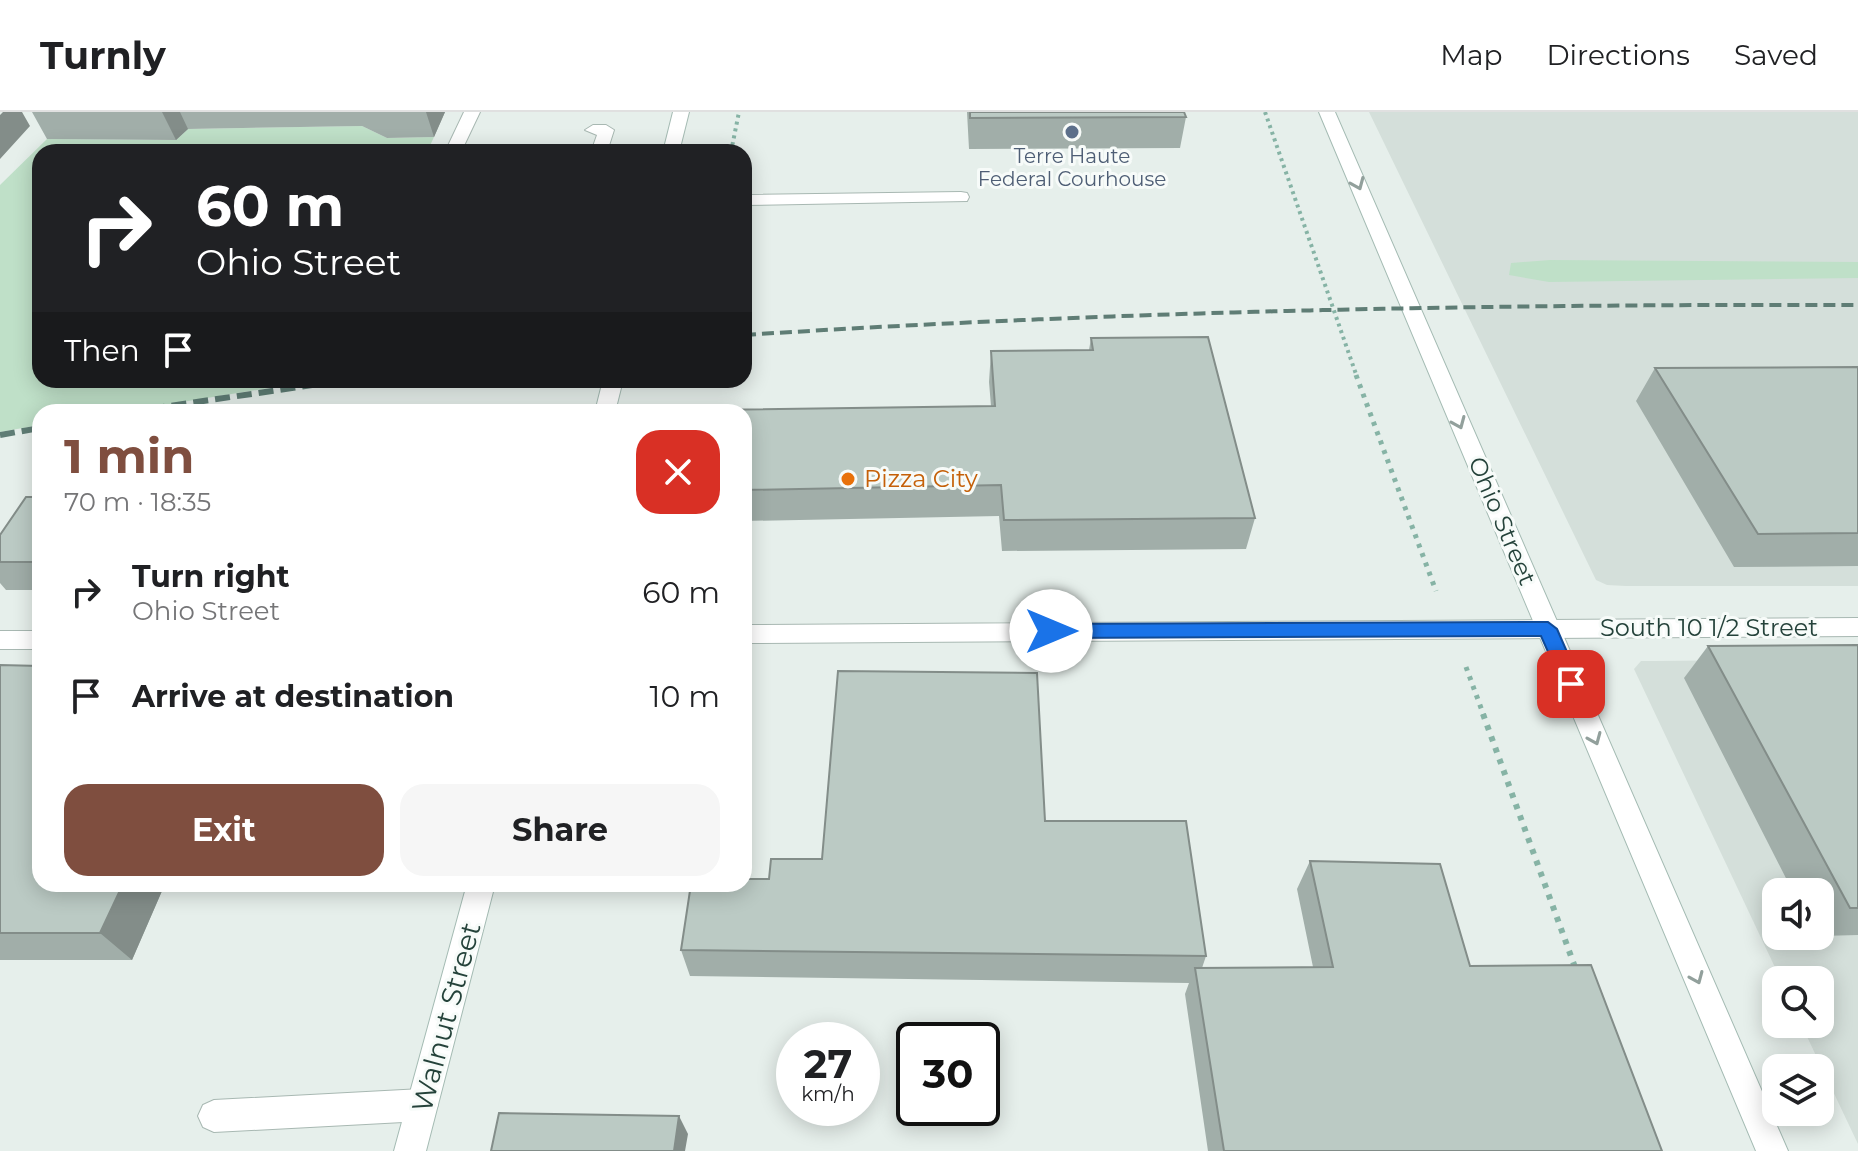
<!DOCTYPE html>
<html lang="en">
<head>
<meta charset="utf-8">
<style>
	:root { --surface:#fff; --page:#f6f6f6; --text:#202124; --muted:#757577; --line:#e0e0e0; --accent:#7f4e3f }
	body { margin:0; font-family:Montserrat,sans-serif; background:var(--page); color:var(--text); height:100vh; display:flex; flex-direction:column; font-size:30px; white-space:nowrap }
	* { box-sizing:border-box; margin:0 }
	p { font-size:26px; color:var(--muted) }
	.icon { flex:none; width:44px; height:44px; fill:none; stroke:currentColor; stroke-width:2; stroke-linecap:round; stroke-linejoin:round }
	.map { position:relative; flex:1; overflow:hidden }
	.sheet { position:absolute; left:32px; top:292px; width:720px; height:488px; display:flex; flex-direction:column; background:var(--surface); border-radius:24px; box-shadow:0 4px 20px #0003 }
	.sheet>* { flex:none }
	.banner { position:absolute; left:32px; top:32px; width:720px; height:244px; border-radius:24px; box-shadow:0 4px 20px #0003; background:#202124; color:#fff; overflow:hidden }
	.tools { position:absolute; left:1762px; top:766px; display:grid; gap:16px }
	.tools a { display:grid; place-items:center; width:72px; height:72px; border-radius:16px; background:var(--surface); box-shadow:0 4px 20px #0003; font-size:40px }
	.speed { position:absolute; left:776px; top:910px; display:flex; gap:16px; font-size:40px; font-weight:700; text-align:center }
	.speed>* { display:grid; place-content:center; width:104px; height:104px; border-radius:50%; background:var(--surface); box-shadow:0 4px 20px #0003; line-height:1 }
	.speed small { font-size:20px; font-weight:400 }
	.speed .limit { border:4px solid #111; border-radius:12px; background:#fff; color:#111 }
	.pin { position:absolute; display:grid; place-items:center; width:68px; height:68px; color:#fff; margin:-34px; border-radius:16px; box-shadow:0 4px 12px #0006 }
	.me { position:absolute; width:88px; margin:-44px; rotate:90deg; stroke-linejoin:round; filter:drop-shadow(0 0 6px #0008) }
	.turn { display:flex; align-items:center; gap:28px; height:168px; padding:0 32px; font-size:36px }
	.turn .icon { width:104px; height:104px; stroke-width:2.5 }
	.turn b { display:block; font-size:56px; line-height:68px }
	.then { display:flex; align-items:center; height:76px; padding:0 32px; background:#0003; gap:16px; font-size:30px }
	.round { display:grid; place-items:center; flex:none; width:84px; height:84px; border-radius:24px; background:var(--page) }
	.headline { display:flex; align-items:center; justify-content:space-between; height:136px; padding:0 32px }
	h1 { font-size:48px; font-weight:700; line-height:60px; color:var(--accent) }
	.action { display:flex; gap:16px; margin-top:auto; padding:16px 32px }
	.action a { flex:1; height:92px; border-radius:24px; background:var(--accent); color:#fff; font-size:32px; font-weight:700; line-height:92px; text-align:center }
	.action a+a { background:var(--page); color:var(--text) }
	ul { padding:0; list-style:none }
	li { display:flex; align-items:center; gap:24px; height:104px; padding:0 32px }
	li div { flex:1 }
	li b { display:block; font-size:30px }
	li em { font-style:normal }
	header { display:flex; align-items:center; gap:48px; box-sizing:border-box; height:112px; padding:0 40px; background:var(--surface); border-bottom:2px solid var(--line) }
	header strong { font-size:38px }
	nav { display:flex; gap:44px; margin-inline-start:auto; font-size:28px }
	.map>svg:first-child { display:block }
</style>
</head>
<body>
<header>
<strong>Turnly</strong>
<nav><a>Map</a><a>Directions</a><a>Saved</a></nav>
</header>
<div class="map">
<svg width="1858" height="1039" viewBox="0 0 1858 1039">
	<rect width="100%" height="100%" fill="#e6efeb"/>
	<path fill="#d4dfda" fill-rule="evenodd" d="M1369 0H1858V474H1626L1607 473 1596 468Z
		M1858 547V1032L1801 912H1820V868H1781L1634 557 1641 549H1655ZM1776 780H1820V824H1776Z"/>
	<path fill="#bfe0c8" d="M362 14 387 26 434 25 427 40H40V268H318L121 300H40V313L0 320V73L47 27 176 28 188 17Z
		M1550 148 1858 150V166L1549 170 1509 163 1511 151Z"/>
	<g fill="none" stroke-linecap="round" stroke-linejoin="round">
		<defs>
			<path id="lane" d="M464 0H480L461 40H445Z
				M606 13 614 18 607 40H591L597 23 585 18 593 13Z
				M961 80 967 81 969 85 967 89 744 93V83Z
				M1858 506V524L1548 526 1540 523 1536 517 1540 511 1548 508Z
				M422 977 433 982 438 993 433 1004 422 1009 214 1020 203 1015 198 1004 203 993 214 988Z"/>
			<path id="street" d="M1548 508 1556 511 1560 517 1556 523 1548 526 744 531V513Z
				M0 519H40V537H0Z"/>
			<path id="secondary" d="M673 0H689L679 40H663Z
				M1319 0H1335L1788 1039H1756Z
				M603 268H623L615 300H595Z
				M467 772H495L426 1039H394Z"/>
		</defs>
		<use href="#lane" stroke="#a8b8b2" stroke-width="2"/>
		<use href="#street" stroke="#a8b8b2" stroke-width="2"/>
		<use href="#secondary" stroke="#a4bbb3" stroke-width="2"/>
		<path stroke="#86b3a5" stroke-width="4" stroke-dasharray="3 4" stroke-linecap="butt" d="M1265 0 1357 265
			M731 40 739 0"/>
		<path stroke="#86b3a5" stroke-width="5" stroke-dasharray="4 6" stroke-linecap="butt" d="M1356 263 1436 479
			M1466 555 1484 604"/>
		<path stroke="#86b3a5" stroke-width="6" stroke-dasharray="5 7" stroke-linecap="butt" d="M1483 602 1576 858"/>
		<use href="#lane" fill="#fff" fill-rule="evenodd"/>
		<use href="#street" fill="#fff" fill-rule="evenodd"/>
		<use href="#secondary" fill="#fff" fill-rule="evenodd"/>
		<path stroke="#5f7d75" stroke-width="4" stroke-dasharray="12 6" stroke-linecap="butt" d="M744 223C1115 199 1486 192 1858 193"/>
		<path stroke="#5f7d75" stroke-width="6" stroke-dasharray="15 7" stroke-linecap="butt" d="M128 300 347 268
			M0 323 40 316"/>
	</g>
	<path fill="#a1aea9" d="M32 0H445L434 25 387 26 362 14 188 17 176 28 47 27Z
		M967 0H1184L1186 5 1180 36 969 37Z
		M1091 226 1255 406 1246 437 1002 439 999 404 744 409V300L991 294 989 270 991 239 1089 238Z
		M1858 255V454L1734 455 1636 289 1655 256Z
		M40 385V478H6L0 471V423Z
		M1858 533V823L1820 824V780H1793L1684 566 1708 534Z
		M0 553 40 772H165L132 848H0Z
		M1045 709 1206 844 1202 856 1313 855 1297 777 1310 749 1470 854 1662 1039H1208L1185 882 1189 871 690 864 681 838 822 747Z"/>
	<path fill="#838d89" d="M3 0H22L30 14 0 47V3Z
		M162 0H180L188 17 176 28Z
		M426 0H445L434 25Z
		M123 772H165L132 848 100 821Z
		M679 1004 688 1022 685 1039H674Z"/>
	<path fill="#bbcac4" stroke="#838d89" stroke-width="2" d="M970 0H1184L1186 5 970 6Z
		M1208 225 1255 406 1004 408 1001 373 744 378V300H706V298L995 294 991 239 1093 238 1091 226Z
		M1858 255V421L1758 422 1655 256Z
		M26 385H40V450H0V423Z
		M1858 533V796H1850L1708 534Z
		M0 553 40 554V772H123L100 821H0Z
		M838 559 1037 561 1045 709H1186L1206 844 681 838 691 772H744V767H769L771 747H822Z
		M1310 749 1440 752 1470 854 1591 853 1662 1039H1224L1195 856 1333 855Z
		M499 1001 679 1004 674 1039H491Z"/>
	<defs><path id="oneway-chevron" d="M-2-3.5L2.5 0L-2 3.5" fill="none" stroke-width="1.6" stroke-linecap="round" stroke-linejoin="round" transform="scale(2)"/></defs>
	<g stroke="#92a09c">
		<use href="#oneway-chevron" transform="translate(1358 72) rotate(67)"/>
		<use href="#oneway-chevron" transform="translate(1459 311) rotate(67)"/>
		<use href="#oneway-chevron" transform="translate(1595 627) rotate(67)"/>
		<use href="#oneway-chevron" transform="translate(1697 866) rotate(67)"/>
	</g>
	<path fill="#1a73e8" stroke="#114b97" stroke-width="2" d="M1548 510 1557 517 1581 572 1578 578H1565L1541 524 1051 526 1042 519 1051 512Z"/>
	<circle fill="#5c6f8a" stroke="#f7fbf9" stroke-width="3" cx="1072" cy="20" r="8"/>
	<circle fill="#e8710a" stroke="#f7fbf9" stroke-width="3" cx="848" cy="367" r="8"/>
	<g text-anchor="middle" stroke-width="6" stroke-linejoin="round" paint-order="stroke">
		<g font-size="20" fill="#4e5e75" stroke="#f7fbf9">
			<text x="1072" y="51">Terre Haute<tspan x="1072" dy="23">Federal Courhouse</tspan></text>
		</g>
		<g font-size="24" fill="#c56008" stroke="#f7fbf9" text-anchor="start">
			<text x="864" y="375">Pizza City</text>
		</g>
		<g font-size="24" fill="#24423a" stroke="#f7fbf9">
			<text transform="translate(1502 409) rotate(67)" y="8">Ohio Street</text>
			<text x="1709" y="524">South 10 1/2 Street</text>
		</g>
		<g font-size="28" fill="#24423a" stroke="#f7fbf9">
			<text transform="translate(446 905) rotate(-75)" y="10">Walnut Street</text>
		</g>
	</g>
</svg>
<div class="tools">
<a><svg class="icon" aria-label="sound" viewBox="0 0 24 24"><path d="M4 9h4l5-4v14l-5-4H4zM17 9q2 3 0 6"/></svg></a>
<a><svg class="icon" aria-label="search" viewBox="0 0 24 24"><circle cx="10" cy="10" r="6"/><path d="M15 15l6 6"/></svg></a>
<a><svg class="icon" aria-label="layers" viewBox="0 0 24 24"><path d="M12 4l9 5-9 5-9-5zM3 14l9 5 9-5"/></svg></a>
</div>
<div class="speed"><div>27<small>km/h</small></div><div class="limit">30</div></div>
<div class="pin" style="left:1571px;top:572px;background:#d93025"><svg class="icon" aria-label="arrive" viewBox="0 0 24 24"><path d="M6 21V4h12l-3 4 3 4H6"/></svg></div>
<svg class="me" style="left:1051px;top:519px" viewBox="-20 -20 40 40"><circle r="19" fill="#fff"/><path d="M0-13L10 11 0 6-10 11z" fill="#1a73e8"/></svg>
<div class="banner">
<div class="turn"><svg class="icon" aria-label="right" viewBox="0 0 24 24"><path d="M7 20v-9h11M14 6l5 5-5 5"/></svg><div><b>60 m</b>Ohio Street</div></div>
<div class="then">Then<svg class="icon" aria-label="arrive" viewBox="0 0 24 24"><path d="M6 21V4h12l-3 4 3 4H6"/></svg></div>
</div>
<section class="sheet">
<div class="headline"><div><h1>1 min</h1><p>70 m · 18:35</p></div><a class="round" style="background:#d93025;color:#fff"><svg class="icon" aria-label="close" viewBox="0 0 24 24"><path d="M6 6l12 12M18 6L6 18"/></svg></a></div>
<ul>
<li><svg class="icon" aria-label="right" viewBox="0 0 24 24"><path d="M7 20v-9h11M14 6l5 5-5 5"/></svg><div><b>Turn right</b><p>Ohio Street</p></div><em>60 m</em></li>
<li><svg class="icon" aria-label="arrive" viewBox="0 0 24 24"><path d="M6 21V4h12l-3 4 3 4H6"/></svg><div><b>Arrive at destination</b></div><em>10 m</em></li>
</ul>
<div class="action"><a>Exit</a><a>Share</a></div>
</section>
</div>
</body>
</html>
